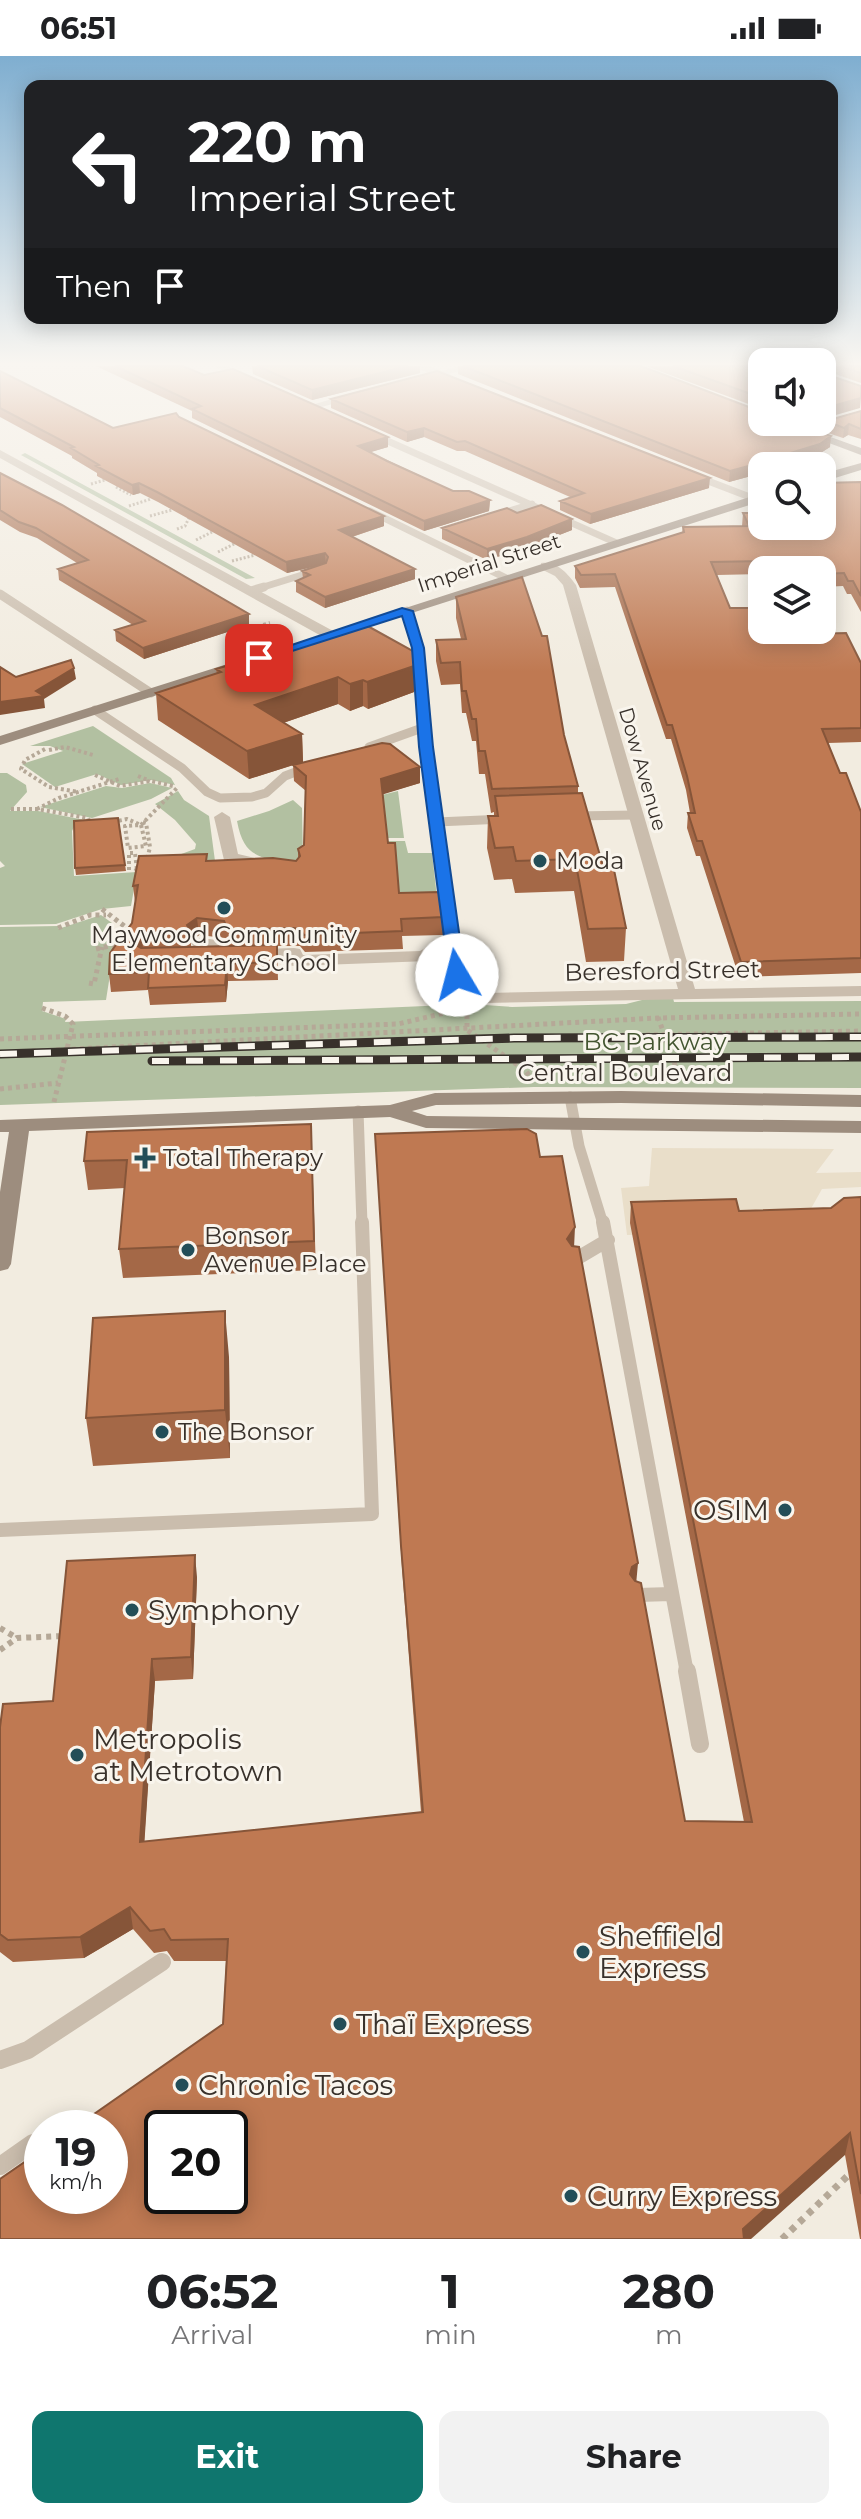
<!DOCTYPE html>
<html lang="en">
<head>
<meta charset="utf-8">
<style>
	:root { --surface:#fff; --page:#f2f2f2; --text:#202124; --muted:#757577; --accent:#0f766e }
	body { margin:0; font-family:Montserrat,sans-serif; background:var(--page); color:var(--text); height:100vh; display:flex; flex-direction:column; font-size:30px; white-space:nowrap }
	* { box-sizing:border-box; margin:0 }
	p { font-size:26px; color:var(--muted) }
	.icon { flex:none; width:44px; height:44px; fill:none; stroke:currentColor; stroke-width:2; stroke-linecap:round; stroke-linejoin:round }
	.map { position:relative; height:2183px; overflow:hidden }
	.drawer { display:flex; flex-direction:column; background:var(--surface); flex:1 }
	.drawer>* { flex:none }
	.banner { position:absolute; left:24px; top:24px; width:814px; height:244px; border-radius:16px; box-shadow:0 4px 20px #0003; background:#202124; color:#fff; overflow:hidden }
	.tools { position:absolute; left:748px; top:292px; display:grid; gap:16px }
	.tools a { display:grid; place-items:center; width:88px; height:88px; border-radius:16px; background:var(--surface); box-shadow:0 4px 20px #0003; font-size:40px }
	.speed { position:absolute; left:24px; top:2054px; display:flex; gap:16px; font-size:40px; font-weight:700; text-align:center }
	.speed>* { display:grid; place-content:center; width:104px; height:104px; border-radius:50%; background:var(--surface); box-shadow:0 4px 20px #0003; line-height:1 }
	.speed small { font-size:20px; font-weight:400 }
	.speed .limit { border:4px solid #111; border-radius:12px; background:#fff; color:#111 }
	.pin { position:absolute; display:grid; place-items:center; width:68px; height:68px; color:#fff; margin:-34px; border-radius:16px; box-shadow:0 4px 12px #0006 }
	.me { position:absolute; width:88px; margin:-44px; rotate:352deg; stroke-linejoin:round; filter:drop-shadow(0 0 6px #0008) }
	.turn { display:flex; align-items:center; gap:28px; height:168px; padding:0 32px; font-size:36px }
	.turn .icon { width:104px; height:104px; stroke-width:2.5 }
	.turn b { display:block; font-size:56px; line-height:68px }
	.then { display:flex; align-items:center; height:76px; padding:0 32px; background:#0003; gap:16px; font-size:30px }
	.eta { display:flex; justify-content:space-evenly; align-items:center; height:136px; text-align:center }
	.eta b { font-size:48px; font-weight:700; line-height:56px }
	.action { display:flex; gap:16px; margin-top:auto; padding:16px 32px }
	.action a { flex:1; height:92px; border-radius:16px; background:var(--accent); color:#fff; font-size:32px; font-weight:700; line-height:92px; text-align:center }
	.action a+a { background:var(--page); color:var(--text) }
	.status { display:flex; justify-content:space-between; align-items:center; height:56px; padding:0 40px; background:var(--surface); direction:ltr }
	.status svg { height:22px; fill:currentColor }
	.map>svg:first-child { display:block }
</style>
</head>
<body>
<div class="status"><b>06:51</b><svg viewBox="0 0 49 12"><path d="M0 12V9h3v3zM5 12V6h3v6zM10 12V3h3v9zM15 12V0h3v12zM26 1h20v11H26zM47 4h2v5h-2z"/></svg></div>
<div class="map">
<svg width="861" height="2183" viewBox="0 0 861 2183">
	<rect width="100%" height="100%" fill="#f2ece0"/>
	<path fill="#b2c0a1" d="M25 397 255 522 246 523 21 399Z
		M93 670 171 722 175 729 151 724 121 729 97 718 55 731 22 708 63 695 50 690H30Z
		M0 717H7L26 729 27 736 10 755H38L85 764 76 767 72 775 74 820 137 816 131 850 102 853 56 868 0 869V812L5 810 0 805Z
		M150 727 172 732 151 743 92 762 40 751 106 730 122 732Z
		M178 735 184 744 209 760 215 805 151 809 195 793 196 788 175 764 155 748Z
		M398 735 404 782H387L382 739Z
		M293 744 302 752 303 805 294 810C260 800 244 803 237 765L269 755Z
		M387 785H405L408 797H432L438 851 407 868Z
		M101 859 112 867 111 879 122 883 116 886 123 896 112 906 106 944 43 946 42 955 66 963 65 966 448 949 458 943 470 948 512 951 626 948 646 943 673 942 674 946 861 945V1032L534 1031 0 1049V871L58 870V873Z"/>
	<path fill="#e9dec9" d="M652 1092 834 1093 816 1117 861 1116V1131L822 1133 799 1174 627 1179 621 1132 649 1130Z"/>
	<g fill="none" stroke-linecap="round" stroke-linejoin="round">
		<path stroke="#b5a897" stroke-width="3" stroke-dasharray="2 2" stroke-linecap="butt" d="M91 428 105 424
			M116 431 131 439
			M129 450 151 443
			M150 460 172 454
			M177 473 185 470 189 462
			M196 484 212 476
			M218 496 236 487
			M232 505 255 499"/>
		<path stroke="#b5a897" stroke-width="4" stroke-dasharray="3 3" stroke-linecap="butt" d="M246 574 270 567
			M250 574 257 580
			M45 693 25 704 21 713 49 731 79 736
			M49 694 65 691 93 699
			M95 719 120 730 151 725 173 730
			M138 720 150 725
			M11 753H37L88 762 90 767
			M37 753 59 742 119 723
			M113 766 127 763 141 769
			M143 766 146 767 150 791 147 804
			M141 769 146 790 128 792 125 770Z
			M141 769 177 732
			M129 814V797H135L137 814"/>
		<path stroke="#b5a897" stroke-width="5" stroke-dasharray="4 4" stroke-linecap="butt" d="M135 812 138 814
			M102 853 132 876
			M58 872 90 859H106
			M96 893 122 887
			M89 927 94 928 102 891
			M42 952 65 960 73 968 54 1046
			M467 959V974L525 1014 530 1021
			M658 961 680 1023
			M478 982 861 975
			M0 983 398 968 453 955
			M0 997 658 962 861 958
			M0 1033 58 1027"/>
		<path stroke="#b5a897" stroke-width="6" stroke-dasharray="5 5" stroke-linecap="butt" d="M0 1572 17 1582
			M0 1594 17 1582 65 1580"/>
		<path stroke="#b5a897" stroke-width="7" stroke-dasharray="6 6" stroke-linecap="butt" d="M782 2183 861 2107"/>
		<path stroke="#cabdad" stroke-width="7" d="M421 310 448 321
			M804 375 861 358
			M695 420 755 443
			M370 455 508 523
			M497 459 532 448
			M257 533 315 515"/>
		<path stroke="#cabdad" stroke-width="9" d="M251 535 264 531
			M0 538 151 637
			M407 555 418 592 426 691 443 814
			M95 654 182 712 207 736 220 742 252 741 266 737 285 720 306 712
			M369 691 425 671
			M574 760 635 759
			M437 766 504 763"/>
		<path stroke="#cabdad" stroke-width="11" d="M442 812 458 928 463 939
			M570 1041 579 1090 603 1168
			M358 1055 362 1168"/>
		<path stroke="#cabdad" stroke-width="14" d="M603 1166 687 1617
			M576 1203 608 1184
			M0 1474 372 1458 362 1166
			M638 1539 671 1538"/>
		<path stroke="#cabdad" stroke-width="18" d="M687 1615 700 1688
			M0 2004 28 1994 162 1906
			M0 2110 33 2087"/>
		<path fill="#cabdad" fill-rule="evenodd" d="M214 310H228L258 325 249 327Z
			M459 310H476L417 327 412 324Z
			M355 336 360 339 359 341 310 354 305 351Z
			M359 372H367L625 487 615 490 359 376Z
			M0 394 335 576 337 579 325 582 0 402Z
			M541 507C557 505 567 517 576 529L695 933 861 930V940L484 947 457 943 454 939 457 935 484 937 678 933 563 529 555 520 541 513Z
			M222 756 230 761 238 798 272 806 274 810 272 814 266 815 224 804 214 761Z
			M200 882 225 885 227 894 294 892 300 893 303 899 420 895 429 890 446 891 449 895 429 905 294 910 288 909 285 903 211 904 209 893 194 891 191 887Z"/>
		<path fill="#9d8d7e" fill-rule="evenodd" d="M773 366H789L861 392V399Z
			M861 407V414L822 426V418Z
			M762 437V445L340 580 328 577Z
			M240 604 245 605V611L0 689V680Z
			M621 1035 861 1039V1051L621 1047 436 1049 412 1055 427 1060 861 1065V1077L426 1072 390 1061 29 1075 11 1208 8 1213 0 1215V1136L9 1076H0V1064L390 1049 435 1037Z"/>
		<defs>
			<path id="rail" d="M0 998 514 982 861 981
				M152 1005 861 1001"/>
		</defs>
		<use href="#rail" stroke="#38312b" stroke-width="9"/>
		<use href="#rail" stroke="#f9f5ed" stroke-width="6" stroke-dasharray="17" stroke-linecap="butt"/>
	</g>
	<path fill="#a46847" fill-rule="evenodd" d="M96 310H183L204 319 388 391 370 396 453 435 490 444 489 455 424 475 192 362V355Z
		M252 310H420V317L312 344 253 318Z
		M458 310H641L830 391 819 398 792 406V408L762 410V417L729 426 458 318Z
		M646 310H762V353Z
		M822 310H861V327L824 314 822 315Z
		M0 315 113 372 179 361 384 470 352 481 415 523 325 552 296 536V525L303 522 302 515 320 509 287 517 158 446 140 437 133 439 97 420V417L72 402V400L0 361Z
		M331 343 709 432 590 468 560 454V445L570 441 465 395H457L424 381 407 386 331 352Z
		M861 355V383L848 379 843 382 825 376 826 365Z
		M0 417 249 558V569L144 603 116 585 115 574 133 569 59 524 58 513 77 507 37 482 20 476 0 464Z
		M861 426V556L851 538H847L843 530 822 531V514H762V518L717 519 730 552 772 579 861 607V686L828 687 840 717 861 756V917L739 921 700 800H696L687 772 688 757H690L686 734 671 683H666L615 531 580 532 575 522V510L682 477 683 471 742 470 743 457 822 470Z
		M517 457 572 474 526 492 487 504 442 483V472Z
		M456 541 564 679 578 730V737L626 872 624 905 586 906 574 835 515 837 512 823 494 824 487 792 488 760H494V756L491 757 485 718H479L476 685H472L466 657H462L460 628 441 629 436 605V584L461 583 456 562Z
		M414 610V636L368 653 363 650 350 655 338 648 283 667 302 678 303 706 420 727 382 738 388 787 399 837 443 861V879L402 880 403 893 305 896 300 890H277L278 924 228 925 226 946 150 949 148 934 111 936 109 918 132 867 135 846 133 830 207 798V805H296L298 802V793L304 789 306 735 294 725 293 709 249 723 158 664 156 637 217 618 216 613ZM199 879 225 882 229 890 191 891V885Z
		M118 762 126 815 76 819 75 812Z
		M311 1068 316 1214 123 1222 119 1193 125 1132 88 1134 84 1105Z
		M375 1078 540 1101 574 1190 636 1526 685 1765 744 1766 630 1167 631 1146 739 1155 831 1152 861 1141V2183H860L845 2099 223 1968 226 1905H174L167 1895 154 1897 133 1873 84 1902 13 1906 0 1896V1671L53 1645 197 1521 193 1623 155 1625 144 1786 421 1756 402 1512Z
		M229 1301 230 1402 93 1410 86 1362Z"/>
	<path fill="#865539" d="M408 310H420V317L312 344V334Z
		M861 342 860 352 822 363V353Z
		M849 368 848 379 843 382 844 372Z
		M424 372V381L407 386V376Z
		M831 380 830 391 819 398 792 406V408L787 410H762V417L729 426 730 415 790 397Z
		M388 381V391L358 400V390Z
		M710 422 709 432 590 468 591 458Z
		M139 427 140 437 133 439 132 429Z
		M490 444 489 455 424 475V465Z
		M384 460V470L339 485V474Z
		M572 463V474L526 492 487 504V493Z
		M325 497 326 508 287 517 286 506Z
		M415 513V523L325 552V541Z
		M249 558V569L144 603 143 592Z
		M414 610V636L368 653 367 626Z
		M74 612 76 623 44 643 45 652 0 659V646L36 635Z
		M338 621V648L257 676 255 649Z
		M363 624V650L350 655V628Z
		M302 678 303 706 249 723 247 695Z
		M420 711V727L381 739V723Z
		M197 862 199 879 191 885 190 875 187 869Z
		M141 876 143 893 129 885Z
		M227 908 228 925 226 946 225 929Z
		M575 1171 574 1192 567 1183Z
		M225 1255 229 1301 230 1402 225 1354Z
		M195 1499 197 1521 193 1623 191 1601Z
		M638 1507 636 1529 630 1518 632 1511Z
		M152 1603 155 1625 143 1808 140 1786Z
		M130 1851 133 1873 84 1902 80 1881Z
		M850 2077 845 2099 751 2183H741L743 2173Z"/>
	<path fill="#bf7952" stroke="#865539" stroke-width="2" fill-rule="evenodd" d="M115 310H183L204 319 233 313 388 381 358 390 387 405 453 435H469L490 444 424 465 192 353 201 350Z
		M257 310H408L312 334Z
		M463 310H641L762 356V366H793L831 380 820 388 790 397 793 398 730 415Z
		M673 310H762V342Z
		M841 310H861V317Z
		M0 315 113 372 176 357 179 361 384 460 339 474 415 513 325 541 296 525 310 519 302 515 326 507 328 501 325 497 286 506 157 436 139 427 132 429 96 410 99 409 71 392 74 391 0 352Z
		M437 315 710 422 591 458 560 445 584 437 465 385 457 386 424 372 407 376 331 343Z
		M822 317 861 330V342L822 353Z
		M861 355V373L849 368 844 372 826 365Z
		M0 417 62 449 249 558 143 592 115 574 145 565 58 513 88 504 36 472 19 466 0 454Z
		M861 426V540L853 525H848L844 517 822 518V514H768L764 505 711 506 730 552H760L762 556V574H769L772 579 846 577 861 607V672L822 673 840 717H846L861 756V902L741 906 702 785H697L688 757H695L687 720 672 669H667L615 518 581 519 575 510 684 476 683 471 749 470 743 457H762V470H822V427Z
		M541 449 572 463 527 481 487 493 442 472 507 452 517 457Z
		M522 521 542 580H547L564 679 578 730 492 733 485 695H479L476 663H472L466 635H462L460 606 441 607 436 584 466 583 456 541Z
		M364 568 413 595 414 610 367 626 363 624 350 628 338 621 255 649 302 678 247 695 156 637 221 616 216 613Z
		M71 604 74 612 36 635 44 640 0 646V611L16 621Z
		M382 687 390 688 420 711 381 723 388 787H395L399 837 439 836 443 861 401 863 402 875 304 879 300 873 293 872 228 874 224 865 197 862 187 869 190 875 141 876 129 885 141 892 277 889V906L227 908 225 929 148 932 149 916 109 918 110 897 132 867 138 829 133 830 139 800 207 798 206 805 273 802 296 805 300 800 298 793 304 789 306 720 293 709Z
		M582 737 603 810 613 809 626 872 588 873 575 803 516 805 513 791 495 792 488 760H498L495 740Z
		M118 762 125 809 75 812 74 765Z
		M311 1068 314 1185 119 1193 127 1104 84 1105 87 1076Z
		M527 1073 536 1078 540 1101 562 1100 575 1171 567 1183 572 1190 579 1191 638 1507 632 1511 630 1518 635 1525 641 1527 685 1765 752 1766 631 1146 736 1143 739 1155 831 1152 844 1142 861 1141V2138L850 2077 743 2173 744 2183H0V2123L42 2094V2140H110V2072H74L223 1968 228 1883 171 1884 164 1873 150 1875 130 1851 80 1881 8 1884 0 1878V1671L3 1648 53 1645 67 1505 195 1499 191 1601 152 1603 140 1786 423 1756 401 1490 375 1078ZM162 2072H230V2140H162Z
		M225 1255V1354L86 1362 93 1262Z"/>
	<linearGradient id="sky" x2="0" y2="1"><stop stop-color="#7faed0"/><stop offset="0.5" stop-color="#f9f6f1"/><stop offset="1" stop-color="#f9f6f1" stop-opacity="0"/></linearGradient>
	<rect width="861" height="616" fill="url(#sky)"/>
	<path fill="#1a73e8" stroke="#114b97" stroke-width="2" d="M402 552 413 555 424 592 433 691 465 919 457 924 449 919 419 691 412 592 402 560 264 604 253 602Z"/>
	<g fill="#234e58" stroke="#f9f5ed" stroke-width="3">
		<circle cx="540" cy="805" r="8"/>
		<circle cx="224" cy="852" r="8"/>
		<path d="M141 1090h8v8h8v8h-8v8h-8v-8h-8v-8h8z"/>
		<circle cx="188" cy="1194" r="8"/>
		<circle cx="162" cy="1376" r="8"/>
		<circle cx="785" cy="1454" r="8"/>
		<circle cx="132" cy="1554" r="8"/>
		<circle cx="77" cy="1699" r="8"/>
		<circle cx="583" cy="1896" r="8"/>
		<circle cx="340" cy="1968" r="8"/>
		<circle cx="182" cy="2029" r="8"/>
		<circle cx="571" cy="2140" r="8"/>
	</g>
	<g text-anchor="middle" stroke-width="6" stroke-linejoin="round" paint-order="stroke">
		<g font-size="20" fill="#38312b" stroke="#f9f5ed">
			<text transform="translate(489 507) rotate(-18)" y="7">Imperial Street</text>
			<text transform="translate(643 713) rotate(74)" y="7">Dow Avenue</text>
		</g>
		<g font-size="24" fill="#38312b" stroke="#f9f5ed" text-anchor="start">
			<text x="556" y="813">Moda</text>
			<text x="224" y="887" text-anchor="middle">Maywood Community<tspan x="224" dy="28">Elementary School</tspan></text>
			<text x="163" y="1110">Total Therapy</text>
			<text x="204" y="1188">Bonsor<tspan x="204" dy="28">Avenue Place</tspan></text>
			<text x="178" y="1384">The Bonsor</text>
		</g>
		<g font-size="24" fill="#38312b" stroke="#f9f5ed">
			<text transform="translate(662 915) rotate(-1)" y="8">Beresford Street</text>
			<text x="625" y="1025">Central Boulevard</text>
		</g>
		<g font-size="24" fill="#435530" stroke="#f9f5ed">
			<text x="655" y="994">BC Parkway</text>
		</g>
		<g font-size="28" fill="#38312b" stroke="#f9f5ed" text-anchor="start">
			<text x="769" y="1464" text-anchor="end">OSIM</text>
			<text x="148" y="1564">Symphony</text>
			<text x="93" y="1693">Metropolis<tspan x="93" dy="32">at Metrotown</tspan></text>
			<text x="599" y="1890">Sheffield<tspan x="599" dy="32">Express</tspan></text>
			<text x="356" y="1978">Thaï Express</text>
			<text x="198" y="2039">Chronic Tacos</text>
			<text x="587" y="2150">Curry Express</text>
		</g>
	</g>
</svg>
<div class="tools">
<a><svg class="icon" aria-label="sound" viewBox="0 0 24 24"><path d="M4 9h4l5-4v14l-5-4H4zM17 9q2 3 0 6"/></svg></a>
<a><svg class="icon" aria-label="search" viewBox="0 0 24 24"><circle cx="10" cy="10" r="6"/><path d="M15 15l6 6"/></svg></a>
<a><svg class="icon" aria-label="layers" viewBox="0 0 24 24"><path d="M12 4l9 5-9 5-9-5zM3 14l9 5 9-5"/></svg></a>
</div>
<div class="speed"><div>19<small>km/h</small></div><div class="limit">20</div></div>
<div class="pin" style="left:259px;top:602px;background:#d93025"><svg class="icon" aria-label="arrive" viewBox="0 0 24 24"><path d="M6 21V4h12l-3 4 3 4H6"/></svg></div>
<svg class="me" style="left:457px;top:919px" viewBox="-20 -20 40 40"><circle r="19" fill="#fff"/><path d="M0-13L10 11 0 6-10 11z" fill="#1a73e8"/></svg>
<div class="banner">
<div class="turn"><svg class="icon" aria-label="left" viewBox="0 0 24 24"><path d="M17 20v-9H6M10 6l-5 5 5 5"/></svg><div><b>220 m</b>Imperial Street</div></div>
<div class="then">Then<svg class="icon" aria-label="arrive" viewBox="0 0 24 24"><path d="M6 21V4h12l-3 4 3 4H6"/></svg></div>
</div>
</div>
<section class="drawer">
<div class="eta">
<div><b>06:52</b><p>Arrival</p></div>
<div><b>1</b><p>min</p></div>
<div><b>280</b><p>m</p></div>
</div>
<div class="action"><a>Exit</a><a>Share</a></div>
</section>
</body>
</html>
